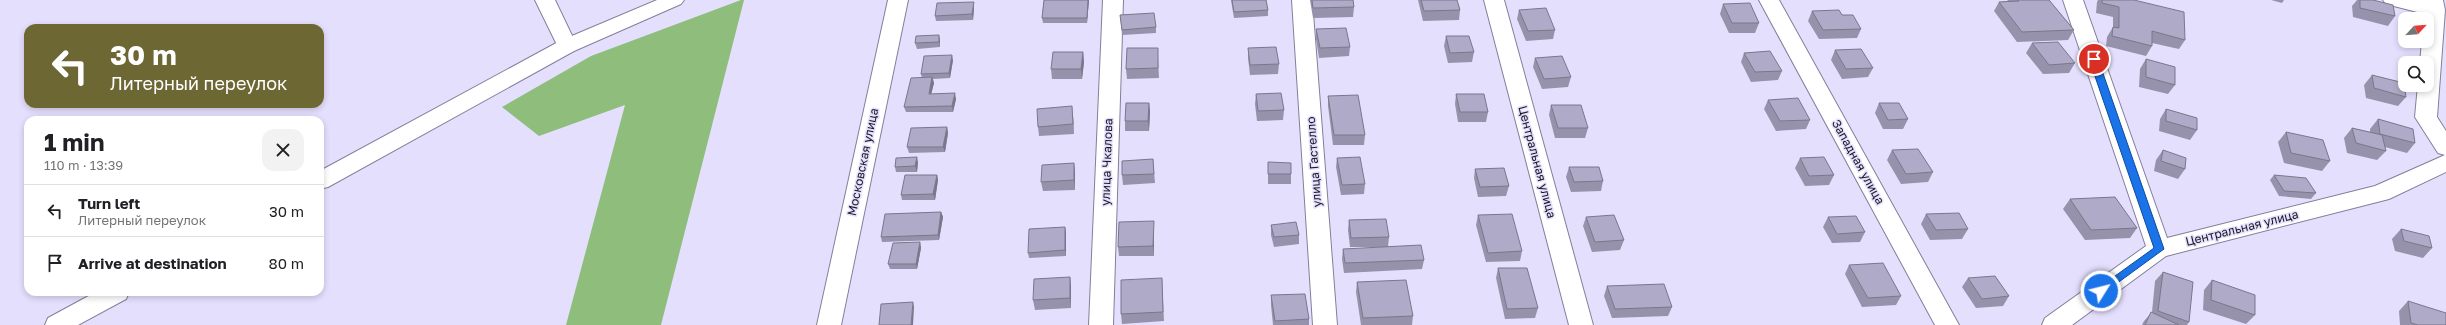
<!DOCTYPE html>
<html lang="en">
<head>
<meta charset="utf-8">
<style>
	:root { --surface:#fff; --page:#f2f2f2; --text:#202124; --muted:#757577; --line:#e0e0e0 }
	body { margin:0; font-family:"Golos Text",sans-serif; background:var(--page); color:var(--text); height:100vh; display:flex; flex-direction:column; font-size:15px; white-space:nowrap }
	* { box-sizing:border-box; margin:0 }
	p { font-size:13px; color:var(--muted) }
	.icon { flex:none; width:22px; height:22px; fill:none; stroke:currentColor; stroke-width:2; stroke-linecap:round; stroke-linejoin:round }
	.map { position:relative; flex:1; overflow:hidden }
	.drawer { position:absolute; left:24px; top:116px; width:300px; height:180px; display:flex; flex-direction:column; background:var(--surface); border-radius:12px; box-shadow:0 2px 6px #0003 }
	.drawer>* { flex:none }
	.hud { position:absolute; left:24px; top:24px; width:300px; height:84px; border-radius:12px; box-shadow:0 2px 6px #0003; background:#6d6734; color:#fff; overflow:hidden }
	.needle { width:26px; rotate:64deg }
	.controls { position:absolute; left:2398px; top:12px; display:grid; gap:8px }
	.controls a { display:grid; place-items:center; width:36px; height:36px; border-radius:8px; background:var(--surface); box-shadow:0 2px 6px #0003; font-size:20px }
	.pin { position:absolute; display:grid; place-items:center; width:34px; height:34px; color:#fff; margin:-17px; border:2px solid #fff; border-radius:50%; box-shadow:0 1px 4px #0007 }
	.me { position:absolute; width:44px; margin:-22px; rotate:54deg; stroke-linejoin:round; filter:drop-shadow(0 0 3px #0008) }
	.turn { display:flex; align-items:center; gap:14px; height:84px; padding:0 20px; font-size:18px }
	.turn .icon { width:52px; height:52px; stroke-width:2.5 }
	.turn b { display:block; font-size:28px; line-height:34px }
	.round { display:grid; place-items:center; flex:none; width:42px; height:42px; border-radius:12px; background:var(--page) }
	.summary { display:flex; align-items:center; justify-content:space-between; height:68px; padding:0 20px }
	h1 { font-size:24px; font-weight:700; line-height:30px }
	ul { padding:0; list-style:none }
	li { display:flex; align-items:center; gap:12px; height:52px; padding:0 20px; border-top:1px solid var(--line) }
	li div { flex:1 }
	li b { display:block; font-size:15px }
	li em { font-style:normal }
	.map>svg:first-child { display:block }
</style>
</head>
<body>
<div class="map">
<svg width="2446" height="325" viewBox="0 0 2446 325">
	<rect width="100%" height="100%" fill="#e5dffe"/>
	<path fill="#8ebd7c" d="M741 0H744L661 325H566L625 105 539 136 502 107 591 56Z"/>
	<g fill="none" stroke-linecap="round" stroke-linejoin="round">
		<defs>
			<path id="minor" d="M535 0H555L577 46 574 51 567 52 560 51Z
				M1103 0H1123L1113 325H1089Z
				M1292 0H1312L1337 325H1313Z
				M1484 0H1504L1593 325H1569Z
				M1759 0H1779L1959 325H1935Z
				M2063 0H2083L2167 238 2375 186 2445 155 2438 153 2415 117 2418 85H2427V63H2420L2422 41H2427L2425 14 2386 4 2383 0H2443L2445 10 2437 117 2446 131V172L2389 199 2166 256 2072 325H2042L2045 318 2146 246Z"/>
			<path id="tertiary" d="M657 0H684L681 4 574 51 328 187 320 189V171L560 41Z
				M96 292H129L126 299 78 325H45L48 318Z"/>
			<path id="secondary" d="M888 0H908L841 325H817Z"/>
		</defs>
		<use href="#minor" stroke="#847e99" stroke-width="2"/>
		<use href="#tertiary" stroke="#847e99" stroke-width="2"/>
		<use href="#secondary" stroke="#847e99" stroke-width="2"/>
		<use href="#minor" fill="#fff" fill-rule="evenodd"/>
		<use href="#tertiary" fill="#fff" fill-rule="evenodd"/>
		<use href="#secondary" fill="#fff" fill-rule="evenodd"/>
	</g>
	<path fill="#9692ab" d="M1044 0H1089L1087 23H1043L1042 18Z
		M1231 0H1266L1268 10V16L1234 18Z
		M1310 0H1353L1354 7 1353 17 1313 18Z
		M1418 0H1457L1460 10 1459 20 1423 21Z
		M2008 0H2049L2074 30 2068 40 2017 42 1994 11 1999 2 2007 1Z
		M2098 0H2134L2185 40 2179 49 2152 43V46L2146 56 2106 46 2107 37 2113 27V17L2096 13 2097 2Z
		M2271 0H2284L2282 3Z
		M2357 0H2373L2395 16 2388 26 2353 17 2352 6Z
		M1723 4 1759 23 1755 33H1729L1720 14Z
		M974 8 973 20 936 21 935 16Z
		M1519 10 1555 30 1553 39 1526 41 1517 19Z
		M1812 11 1842 15 1861 29 1857 38 1819 39 1808 21Z
		M1120 15 1156 27V33L1122 35Z
		M1316 29 1350 47 1349 56 1319 58 1316 39Z
		M1446 36 1474 52 1472 62 1448 63 1444 46Z
		M940 40V47L917 49 915 43Z
		M2032 43 2075 63 2069 73 2043 74 2026 53Z
		M1248 48 1279 64 1278 74 1250 75 1248 58Z
		M1835 50 1873 68 1868 77 1842 79 1831 60Z
		M1083 52 1084 62 1082 79H1052L1051 69Z
		M1744 53 1782 71 1778 80 1751 82 1741 62Z
		M1158 57 1159 78 1127 79 1126 69Z
		M1535 58 1571 77 1568 87 1542 89 1533 67Z
		M2146 59 2175 85 2168 94 2139 87 2140 69Z
		M953 60 950 78 933 79 934 83 931 94 956 99 953 112H906L904 107 922 78 921 74Z
		M2372 75 2406 97 2398 106 2366 98 2364 85Z
		M1256 94 1284 110 1283 120 1257 121 1255 104Z
		M1456 94 1488 112 1486 122H1458L1455 104Z
		M1328 96 1365 135 1364 145H1333L1328 106Z
		M1768 100 1810 120 1806 129 1776 131 1764 109Z
		M1149 103 1150 112 1149 131H1125V121Z
		M1879 103 1908 119 1903 129H1883L1875 113Z
		M1551 105 1588 128 1585 138H1555L1549 115Z
		M2166 109 2197 130 2190 140 2159 131 2160 119Z
		M1073 116 1074 134 1039 136 1038 127Z
		M2378 119 2415 143 2407 153 2385 147 2386 151 2377 160 2347 153 2344 138 2352 128 2370 132V129Z
		M947 127 948 133 945 152 909 153 907 147Z
		M2286 132 2330 161 2322 171 2284 163 2278 142Z
		M1892 150 1933 172 1928 182 1901 184 1887 160Z
		M2163 150 2185 169 2178 179 2154 171 2156 160Z
		M1337 158 1365 184 1364 194 1341 195 1336 167Z
		M1800 158 1834 175 1829 185 1805 186 1795 168Z
		M1153 159 1155 183 1123 185 1122 175Z
		M918 162 917 172H896L895 167Z
		M1268 162 1291 174V184H1268Z
		M1074 163 1075 173V190L1043 191 1041 182Z
		M1569 167 1603 181 1601 191 1571 192 1566 177Z
		M1475 169 1509 186 1506 196 1478 197 1474 178Z
		M937 175 938 180 935 200H902L901 195Z
		M2274 175 2316 193 2311 199 2279 196 2270 180Z
		M2070 199 2137 228 2130 238 2085 240 2063 209Z
		M941 212 943 217 939 240 882 242 881 237Z
		M1926 214 1968 229 1962 239 1930 240 1921 224Z
		M1478 215 1522 251 1520 261 1486 262 1476 225Z
		M1586 217 1624 240 1620 250 1592 252 1583 226Z
		M1828 217 1865 232 1860 242 1832 243 1823 227Z
		M1349 220 1389 237 1388 247H1350L1348 230Z
		M1271 225 1299 235V244L1274 247 1271 235Z
		M1065 227 1066 233V256L1029 258 1028 253Z
		M2401 229 2432 248 2423 258 2395 251 2392 239Z
		M1154 231V256H1119L1118 247Z
		M920 242 921 248 917 269H890L888 264Z
		M1343 249 1424 260 1422 269 1344 273 1342 259Z
		M1849 265 1901 296 1896 305 1862 307 1845 274Z
		M1498 268 1538 308 1535 318 1505 319 1496 278Z
		M2163 272 2189 322 2187 325H2142L2144 321 2152 312 2155 281Z
		M1070 277 1071 287V308L1035 310 1033 300Z
		M1162 278 1164 321 1122 324 1121 314Z
		M1968 278 2009 296 2003 306 1976 308 1962 287Z
		M2212 280 2255 315 2246 324 2203 310 2204 290Z
		M1357 282 1413 316 1412 325H1361L1356 292Z
		M1607 286 1672 307 1668 316 1612 318 1604 296Z
		M1271 295 1309 319V325H1273L1271 305Z
		M2408 301 2446 325H2400L2399 311Z"/>
	<path fill="#7a778b" d="M1088 0H1089L1087 23V18Z
		M974 2V8L973 20 972 14Z
		M939 35 940 40V47L939 42Z
		M1083 52 1084 62 1082 79 1081 69Z
		M952 55 953 60 950 78 949 73Z
		M932 77 934 83 930 99 929 94Z
		M955 93 956 99 953 112 952 106Z
		M1149 103 1150 112 1149 131 1148 121Z
		M1072 106 1073 116 1074 134 1073 124Z
		M947 127 948 133 945 152 943 147Z
		M917 157 918 162 917 172 915 166Z
		M1074 163 1075 173V190L1074 180Z
		M937 175 938 180 935 200 933 194Z
		M941 212 943 217 939 240 938 235Z
		M1154 221V256L1153 246Z
		M1065 227 1066 233V256L1065 250Z
		M920 242 921 248 917 269 916 264Z
		M1070 277 1071 287V308L1070 298Z
		M913 302 914 307 913 325H911Z"/>
	<path fill="#afaac7" stroke="#7a778b" d="M1044 0H1088L1087 18H1042Z
		M1232 0H1266L1268 10 1234 12Z
		M1312 0H1353L1354 7 1313 8Z
		M1421 0H1457L1460 10 1424 11Z
		M2018 0H2049L2074 30 2022 32 1999 2 2019 1Z
		M2102 0H2134L2184 12 2185 40 2152 31V46L2112 36 2113 27 2119 28V7L2102 3Z
		M2360 0H2373L2393 5 2395 16 2360 8Z
		M974 2 972 14 935 16 937 3Z
		M1750 3 1759 23H1732L1723 4Z
		M1546 8 1555 30 1528 31 1519 10Z
		M1839 10 1842 15H1853L1861 29 1823 30 1812 11Z
		M1154 13 1156 27 1122 30 1120 15Z
		M1346 28 1350 47 1320 48 1316 29Z
		M939 35V42L915 43 916 36Z
		M1446 36H1469L1474 52 1450 53Z
		M2058 42 2075 63 2049 65 2032 43Z
		M1276 47 1279 64 1250 65 1248 48Z
		M1127 48H1158V68L1126 69Z
		M1861 49 1873 68 1846 69 1835 50Z
		M1770 51 1782 71 1755 72 1744 53Z
		M1053 52H1083L1081 69H1051Z
		M952 55 949 73 921 74 924 56Z
		M1562 56 1571 77 1544 79 1535 58Z
		M2146 59 2175 67V85L2146 77Z
		M2372 75 2404 83 2406 97 2374 88Z
		M932 77 929 94 955 93 952 106 904 107 911 78Z
		M1281 93 1284 110 1258 111 1256 94Z
		M1456 94H1484L1488 112H1460Z
		M1358 95 1365 135H1334L1328 96Z
		M1798 98 1810 120 1780 121 1768 100Z
		M1126 103H1149L1148 121H1125Z
		M1879 103H1899L1908 119 1888 120Z
		M1551 105H1581L1588 128H1558Z
		M1072 106 1073 124 1038 127 1037 109Z
		M2166 109 2197 118V130L2166 121Z
		M2378 119 2413 129 2415 143 2380 134Z
		M947 127 943 147H907L911 128Z
		M2352 128 2382 135 2386 151 2356 143Z
		M2286 132 2323 140 2330 161 2291 153Z
		M1918 149 1933 172 1906 174 1892 150Z
		M2163 150 2186 158 2185 169 2161 161Z
		M917 157 915 166 895 167 896 158Z
		M1360 157 1365 184 1342 185 1337 158Z
		M1824 157 1834 175 1809 176 1800 158Z
		M1153 159 1154 174 1122 175V161Z
		M1268 162 1291 163V174H1268Z
		M1074 163V180L1041 182 1042 165Z
		M1569 167H1599L1603 181 1574 182Z
		M1504 168 1509 186 1480 187 1475 169Z
		M905 175H937L933 194 901 195Z
		M2274 175 2306 178 2316 193 2284 191Z
		M2115 197 2137 228 2091 230 2070 199Z
		M941 212 938 235 881 237 885 214Z
		M1959 213 1968 229 1936 230 1926 214Z
		M1512 214 1522 251 1488 253 1478 215Z
		M1614 215 1624 240 1595 242 1586 217Z
		M1856 216 1865 232 1837 234 1828 217Z
		M1386 219 1389 237 1351 238 1349 220Z
		M1154 221 1153 246 1118 247 1119 222Z
		M1296 222 1299 235 1274 237 1271 225Z
		M1065 227V250L1028 253 1029 229Z
		M2401 229 2429 236 2432 248 2404 241Z
		M920 242 916 264H888L893 243Z
		M1421 245 1424 260 1345 263 1343 249Z
		M1883 263 1901 296 1868 298 1849 265Z
		M1498 268H1527L1538 308 1507 309Z
		M2163 272 2193 282 2189 322 2158 311Z
		M1995 276 2009 296 1982 299 1968 278Z
		M1070 277V298L1033 300 1034 279Z
		M1162 278 1163 312 1121 314V280Z
		M1406 280 1413 316 1363 318 1357 282Z
		M2212 280 2255 295V315L2211 300Z
		M1664 284 1672 307 1615 309 1607 286Z
		M1305 294 1309 319 1275 321 1271 295Z
		M2408 301 2446 313V325H2418L2411 323Z
		M913 302 911 325H879L881 304Z
		M2151 312 2179 325H2145Z"/>
	<path fill="#1a73e8" stroke="#114b97" d="M2094 56 2098 59 2164 249 2101 295 2097 294V289L2154 248 2089 59Z"/>
	<g text-anchor="middle" stroke-width="3" stroke-linejoin="round" paint-order="stroke">
		<g font-size="12" fill="#181620" stroke="#e5dffe">
			<text transform="translate(863 162) rotate(-78)" y="4">Московская улица</text>
			<text transform="translate(1107 162) rotate(-88)" y="4">улица Чкалова</text>
			<text transform="translate(1314 162) rotate(-94)" y="4">улица Гастелло</text>
			<text transform="translate(1537 162) rotate(75)" y="4">Центральная улица</text>
			<text transform="translate(1858 162) rotate(61)" y="4">Западная улица</text>
			<text transform="translate(2242 228) rotate(-14)" y="4">Центральная улица</text>
		</g>
	</g>
</svg>
<div class="controls">
<a><svg class="needle" viewBox="-14 -14 28 28"><path d="M0-13l5 13h-10z" fill="#e53935"/><path d="M0 13l5-13h-10z" fill="#757577"/></svg></a>
<a><svg class="icon" aria-label="search" viewBox="0 0 24 24"><circle cx="10" cy="10" r="6"/><path d="M15 15l6 6"/></svg></a>
</div>
<div class="pin" style="left:2094px;top:59px;background:#d93025"><svg class="icon" aria-label="arrive" viewBox="0 0 24 24"><path d="M6 21V4h12l-3 4 3 4H6"/></svg></div>
<svg class="me" style="left:2101px;top:291px" viewBox="-20 -20 40 40"><circle r="17" fill="#1a73e8" stroke="#fff" stroke-width="3"/><path d="M0-11L8 9 0 5-8 9z" fill="#fff"/></svg>
<div class="hud">
<div class="turn"><svg class="icon" aria-label="left" viewBox="0 0 24 24"><path d="M17 20v-9H6M10 6l-5 5 5 5"/></svg><div><b>30 m</b>Литерный переулок</div></div>
</div>
<section class="drawer">
<div class="summary"><div><h1>1 min</h1><p>110 m · 13:39</p></div><a class="round"><svg class="icon" aria-label="close" viewBox="0 0 24 24"><path d="M6 6l12 12M18 6L6 18"/></svg></a></div>
<ul>
<li><svg class="icon" aria-label="left" viewBox="0 0 24 24"><path d="M17 20v-9H6M10 6l-5 5 5 5"/></svg><div><b>Turn left</b><p>Литерный переулок</p></div><em>30 m</em></li>
<li><svg class="icon" aria-label="arrive" viewBox="0 0 24 24"><path d="M6 21V4h12l-3 4 3 4H6"/></svg><div><b>Arrive at destination</b></div><em>80 m</em></li>
</ul>
</section>
</div>
</body>
</html>
